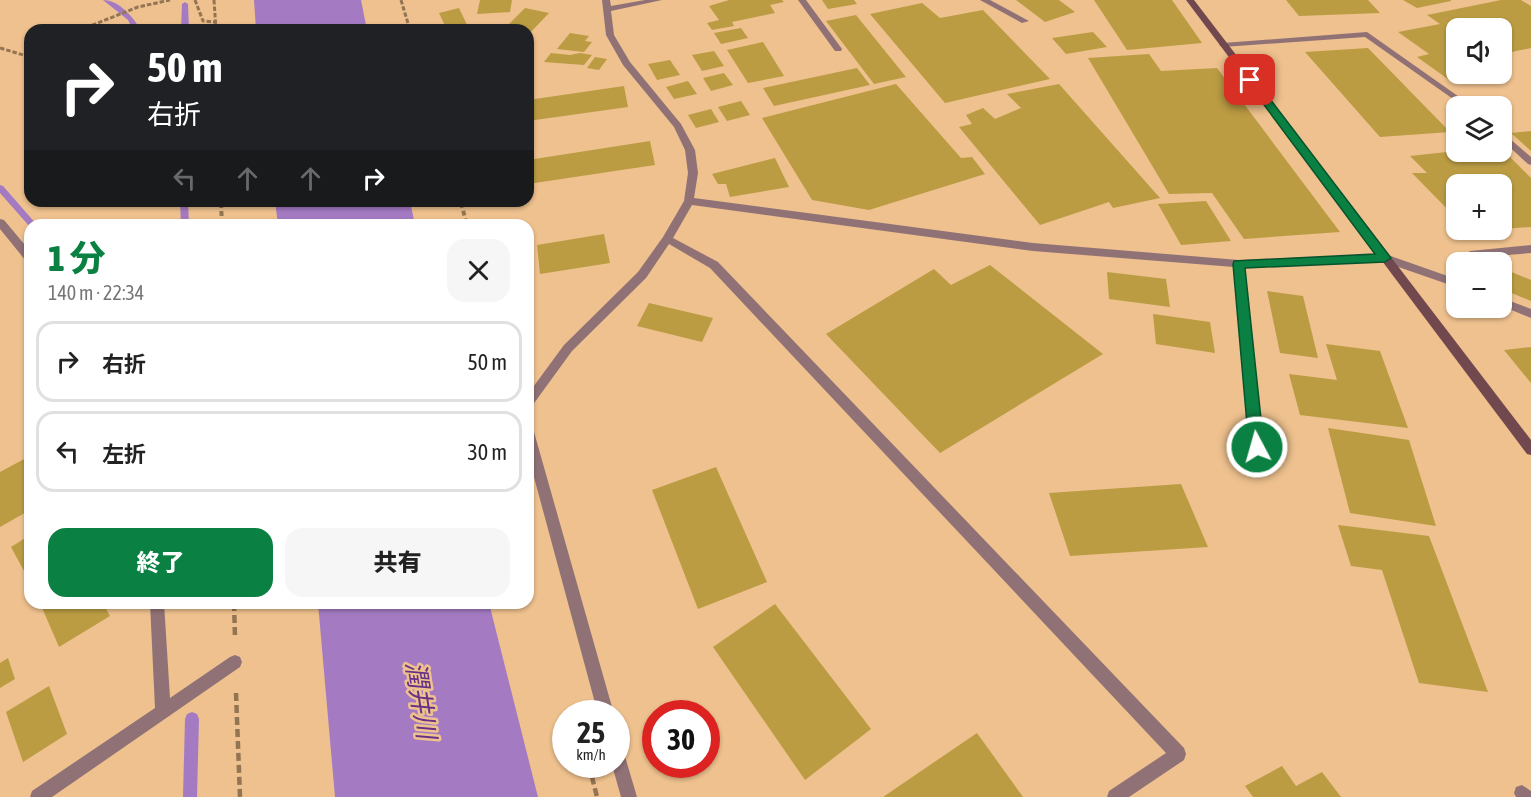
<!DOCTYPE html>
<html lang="ja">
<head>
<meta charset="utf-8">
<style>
	:root { --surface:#fff; --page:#f6f6f6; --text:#222; --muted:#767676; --line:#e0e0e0; --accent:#0b8043 }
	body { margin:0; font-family:"Asap Condensed","Noto Sans JP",sans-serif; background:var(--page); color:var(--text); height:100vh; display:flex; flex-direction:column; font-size:22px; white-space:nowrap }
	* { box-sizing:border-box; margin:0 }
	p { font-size:20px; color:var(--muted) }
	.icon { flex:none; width:33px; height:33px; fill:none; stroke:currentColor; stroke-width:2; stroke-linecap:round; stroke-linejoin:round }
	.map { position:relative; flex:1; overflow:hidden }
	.details { position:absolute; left:24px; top:219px; width:510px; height:390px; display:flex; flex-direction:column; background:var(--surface); border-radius:18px; box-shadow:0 2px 4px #0004 }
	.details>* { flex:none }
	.banner { position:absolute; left:24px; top:24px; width:510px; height:183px; border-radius:18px; box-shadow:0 2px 4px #0004; background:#202124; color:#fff; overflow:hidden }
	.tools { position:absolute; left:1446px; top:18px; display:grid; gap:12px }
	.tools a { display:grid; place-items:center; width:66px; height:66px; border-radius:12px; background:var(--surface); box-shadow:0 2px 4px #0004; font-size:30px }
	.speed { position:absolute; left:552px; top:700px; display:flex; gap:12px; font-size:30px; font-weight:700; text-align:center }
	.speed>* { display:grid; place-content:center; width:78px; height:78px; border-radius:50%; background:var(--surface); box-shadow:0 2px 4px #0004; line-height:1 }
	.speed small { font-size:15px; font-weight:400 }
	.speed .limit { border:9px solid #d22; background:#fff; color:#111 }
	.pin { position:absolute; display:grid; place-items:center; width:51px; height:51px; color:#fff; margin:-26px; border-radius:12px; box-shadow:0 3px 9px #0006 }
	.me { position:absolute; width:66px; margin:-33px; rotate:354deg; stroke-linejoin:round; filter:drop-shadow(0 0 4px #0008) }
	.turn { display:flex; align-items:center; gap:21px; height:126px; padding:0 24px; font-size:27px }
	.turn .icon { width:78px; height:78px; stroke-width:2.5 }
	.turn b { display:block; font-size:42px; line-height:51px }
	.lanes { display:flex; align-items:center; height:57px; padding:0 24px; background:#0003; justify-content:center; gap:30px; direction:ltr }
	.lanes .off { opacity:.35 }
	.round { display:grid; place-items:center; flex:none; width:63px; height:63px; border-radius:18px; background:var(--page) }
	.summary { display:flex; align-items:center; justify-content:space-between; height:102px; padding:0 24px }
	h1 { font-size:36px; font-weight:800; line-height:45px; color:var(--accent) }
	.cta { display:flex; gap:12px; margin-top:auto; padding:12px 24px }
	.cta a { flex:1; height:69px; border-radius:18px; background:var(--accent); color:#fff; font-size:24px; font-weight:800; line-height:69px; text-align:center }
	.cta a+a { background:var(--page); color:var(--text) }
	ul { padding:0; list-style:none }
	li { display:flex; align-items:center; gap:18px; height:81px; margin:0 12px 9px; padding:0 12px; border:3px solid var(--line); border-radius:18px }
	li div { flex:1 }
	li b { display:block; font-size:22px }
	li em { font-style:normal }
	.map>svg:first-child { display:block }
</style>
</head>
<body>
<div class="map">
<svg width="1531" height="797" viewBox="0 0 1531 797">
	<rect width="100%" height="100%" fill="#eec18e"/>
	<path fill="#a47bc3" d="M254 0H361L367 30H256Z
		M275 201H410L415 225H278Z
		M318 603H489L538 797H335Z"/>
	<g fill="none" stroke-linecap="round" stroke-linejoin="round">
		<path fill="#a47bc3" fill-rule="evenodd" d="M103 0C119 0 133 17 141 30H133L128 20Z
			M185 2 188 4 189 30H181L182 4Z
			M0 185 3 186 37 225H30V227L0 193Z
			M180 201H188L189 225H181Z
			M192 712 197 714 199 719 197 797H183L185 719 187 714Z"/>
	</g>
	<path fill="#bb9c43" d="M480 0H512L510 12 477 14Z
		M729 0H782L784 2 770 5 775 13 732 22 734 26 712 30 707 23 719 20 709 6Z
		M822 0H854L857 4 828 9Z
		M1016 0H1059L1075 12 1045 22Z
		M1094 0H1172L1202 43 1127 50Z
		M1286 0H1368L1380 13 1299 16Z
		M1403 0H1451V1L1417 8Z
		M1501 0H1521L1531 6V48L1502 54V28H1456V64L1454 65 1456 66V74H1467L1473 78 1452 82 1417 57 1429 54 1398 32 1440 24 1427 15Z
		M922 3 940 18 983 10 1050 79 945 103 870 14Z
		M459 8 469 29 476 27 478 30H447L439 13Z
		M525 8 549 13 528 35V30H503Z
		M856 15 906 77 874 84 826 21Z
		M741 28 748 38 721 44 714 33Z
		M1093 32 1107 47 1066 54 1052 38Z
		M570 33 589 36 585 41 592 42 584 52 557 49Z
		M763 42 784 76 748 83 727 50Z
		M1368 48 1450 132 1380 137 1305 52Z
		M714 51 724 66 702 71 692 55Z
		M551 53 570 55 580 53 592 55 584 65 544 62Z
		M1149 54 1161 71 1217 68 1340 232 1244 239 1212 193 1169 194 1088 58Z
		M595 57 607 59 599 70 587 68Z
		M670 60 680 75 657 80 648 64Z
		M857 68 870 85 774 106 763 88Z
		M724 73 733 85 711 91 703 78Z
		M688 81 697 94 674 99 666 87Z
		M896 84 961 158 972 157 985 174 869 210 812 200 762 118Z
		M1059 84 1160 198 1113 208 1109 202 1040 225 959 127 972 124 966 115 983 108 995 119 1021 108 1007 94Z
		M624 86 628 107 528 121V100Z
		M741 101 750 115 727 121 718 107Z
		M711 109 719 122 696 128 688 115Z
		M1531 131V151L1511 133Z
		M650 141 655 165 528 184V160Z
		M1502 149 1531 178V227L1502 229V184H1456V218L1412 173H1427L1410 156 1456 151 1502 152Z
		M775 158 789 187 730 197 726 184H718L712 174Z
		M1206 201 1231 241 1181 245 1158 204Z
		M604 234 610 263 540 274 537 245Z
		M990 265 1103 354 940 453 826 334 934 269 951 285Z
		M1502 268 1531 280V301L1502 289Z
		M1107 272 1166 279 1170 307 1109 299Z
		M1267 291 1303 296 1318 358 1280 353Z
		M649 303 713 318 702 342 637 326Z
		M1153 314 1210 322 1215 353 1156 344Z
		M1326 344 1380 351 1408 428 1300 415 1289 374 1337 380Z
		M1531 347V383L1504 350Z
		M1328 428 1409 440 1436 526 1350 513Z
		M26 458 30 465V510L0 527V472Z
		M716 467 767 582 698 609 652 490Z
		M1181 484 1208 547 1070 556 1049 493Z
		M1338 525 1429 536 1488 692 1419 683 1382 570 1351 566Z
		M30 535V582L11 547Z
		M40 603H103L110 616 59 647Z
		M775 604 871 729 805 780 713 647Z
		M8 658 15 679 0 688V663Z
		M49 686 67 734 23 762 6 712Z
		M977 733 1023 797H883Z
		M1282 766 1296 786 1322 772 1341 797H1253L1245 786Z"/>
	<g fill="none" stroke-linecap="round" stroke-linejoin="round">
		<path stroke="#947553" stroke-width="3" stroke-dasharray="4.5 2" stroke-linecap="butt" d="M195 0 203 21 215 22
			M214 0 216 30
			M401 0 410 30
			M80 30 138 7 170 0
			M0 48 30 57
			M221 201V205
			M460 201 461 205"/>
		<path stroke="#947553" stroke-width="4" stroke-dasharray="5 3" stroke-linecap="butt" d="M221 203 222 225
			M461 203 467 225"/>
		<path stroke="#947553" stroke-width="4.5" stroke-dasharray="8 4" stroke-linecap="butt" d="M234 603 235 637
			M236 693 240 797
			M589 765 597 797"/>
		<path fill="#907276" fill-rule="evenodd" d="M602 0H610L611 6 645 0H662L611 11 614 35 630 62 681 124 695 150 698 173 694 198 1033 243 1239 260 1385 254 1456 279V287L1384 262 1245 268 1263 447 1261 451 1257 452 1253 451 1251 447 1234 267 1033 251 692 205 673 238 718 262 1184 748 1186 754 1184 760 1129 797H1107L1109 791 1166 753 710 268 669 244 646 278 572 351 532 406 528 408V394L564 345 638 272 663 237 684 201 688 173 685 150 674 127 623 65 606 35Z
			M798 0H806L842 49 841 51H835Z
			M980 0H990L1029 21 1022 23Z
			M1367 32 1472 106H1463L1365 37 1223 47 1219 45 1223 43Z
			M1502 132 1531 157V165L1528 164 1502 140Z
			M0 219 4 220 30 251V262L26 261 0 229Z
			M1531 245V253L1473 258 1467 262H1456L1470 251Z
			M1502 298 1531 309V318L1502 306Z
			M528 427 532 428 534 432 614 714H598L528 455Z
			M150 603H164L170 698 230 657 235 655 240 657 242 662 240 667 52 797H30L32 791 155 708Z
			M616 745 622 747 624 753 637 797H621L612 765H616Z
			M1522 785 1531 791V797H1516L1514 793 1516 787Z"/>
		<path fill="#72484f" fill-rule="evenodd" d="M1186 0H1194L1531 440V455L1527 454Z"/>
	</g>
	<path fill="#0b8043" stroke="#07532c" stroke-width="1.5" d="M1247 78H1254L1391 258 1385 262 1245 268 1264 447 1262 451H1252L1249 447 1233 264 1234 261 1375 254 1247 82Z"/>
	<g text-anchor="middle" stroke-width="5" stroke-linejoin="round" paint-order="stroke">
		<g font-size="26" font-style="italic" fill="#663187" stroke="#eec18e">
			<text transform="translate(421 700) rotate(81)" y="9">潤井川</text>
		</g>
	</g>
</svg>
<div class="tools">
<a><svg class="icon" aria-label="sound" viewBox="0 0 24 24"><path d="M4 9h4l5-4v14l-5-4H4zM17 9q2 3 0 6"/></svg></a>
<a><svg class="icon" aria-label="layers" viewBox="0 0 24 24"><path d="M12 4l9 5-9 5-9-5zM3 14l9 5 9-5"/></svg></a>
<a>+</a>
<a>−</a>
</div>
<div class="speed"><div>25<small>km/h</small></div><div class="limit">30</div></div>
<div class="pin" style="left:1250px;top:80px;background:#d93025"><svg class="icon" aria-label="arrive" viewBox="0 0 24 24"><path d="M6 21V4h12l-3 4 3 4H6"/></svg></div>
<svg class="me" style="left:1257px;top:447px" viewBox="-20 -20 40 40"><circle r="17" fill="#0b8043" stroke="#fff" stroke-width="3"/><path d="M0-11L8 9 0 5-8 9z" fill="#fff"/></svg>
<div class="banner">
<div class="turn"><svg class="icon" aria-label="right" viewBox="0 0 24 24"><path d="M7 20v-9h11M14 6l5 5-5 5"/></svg><div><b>50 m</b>右折</div></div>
<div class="lanes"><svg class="icon off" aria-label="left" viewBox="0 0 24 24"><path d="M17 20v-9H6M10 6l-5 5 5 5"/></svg><svg class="icon off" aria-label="ahead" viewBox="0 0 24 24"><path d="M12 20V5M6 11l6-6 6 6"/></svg><svg class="icon off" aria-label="ahead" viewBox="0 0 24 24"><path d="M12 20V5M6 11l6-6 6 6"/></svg><svg class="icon" aria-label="right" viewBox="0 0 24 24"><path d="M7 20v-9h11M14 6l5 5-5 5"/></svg></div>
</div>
<section class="details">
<div class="summary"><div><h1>1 分</h1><p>140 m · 22:34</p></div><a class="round"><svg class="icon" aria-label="close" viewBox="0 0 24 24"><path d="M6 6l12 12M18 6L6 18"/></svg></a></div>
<ul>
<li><svg class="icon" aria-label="right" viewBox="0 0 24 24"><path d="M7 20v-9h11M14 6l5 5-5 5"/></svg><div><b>右折</b></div><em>50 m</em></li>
<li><svg class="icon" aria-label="left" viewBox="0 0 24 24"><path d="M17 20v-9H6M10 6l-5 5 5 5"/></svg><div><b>左折</b></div><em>30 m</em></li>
</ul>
<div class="cta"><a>終了</a><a>共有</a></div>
</section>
</div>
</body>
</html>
